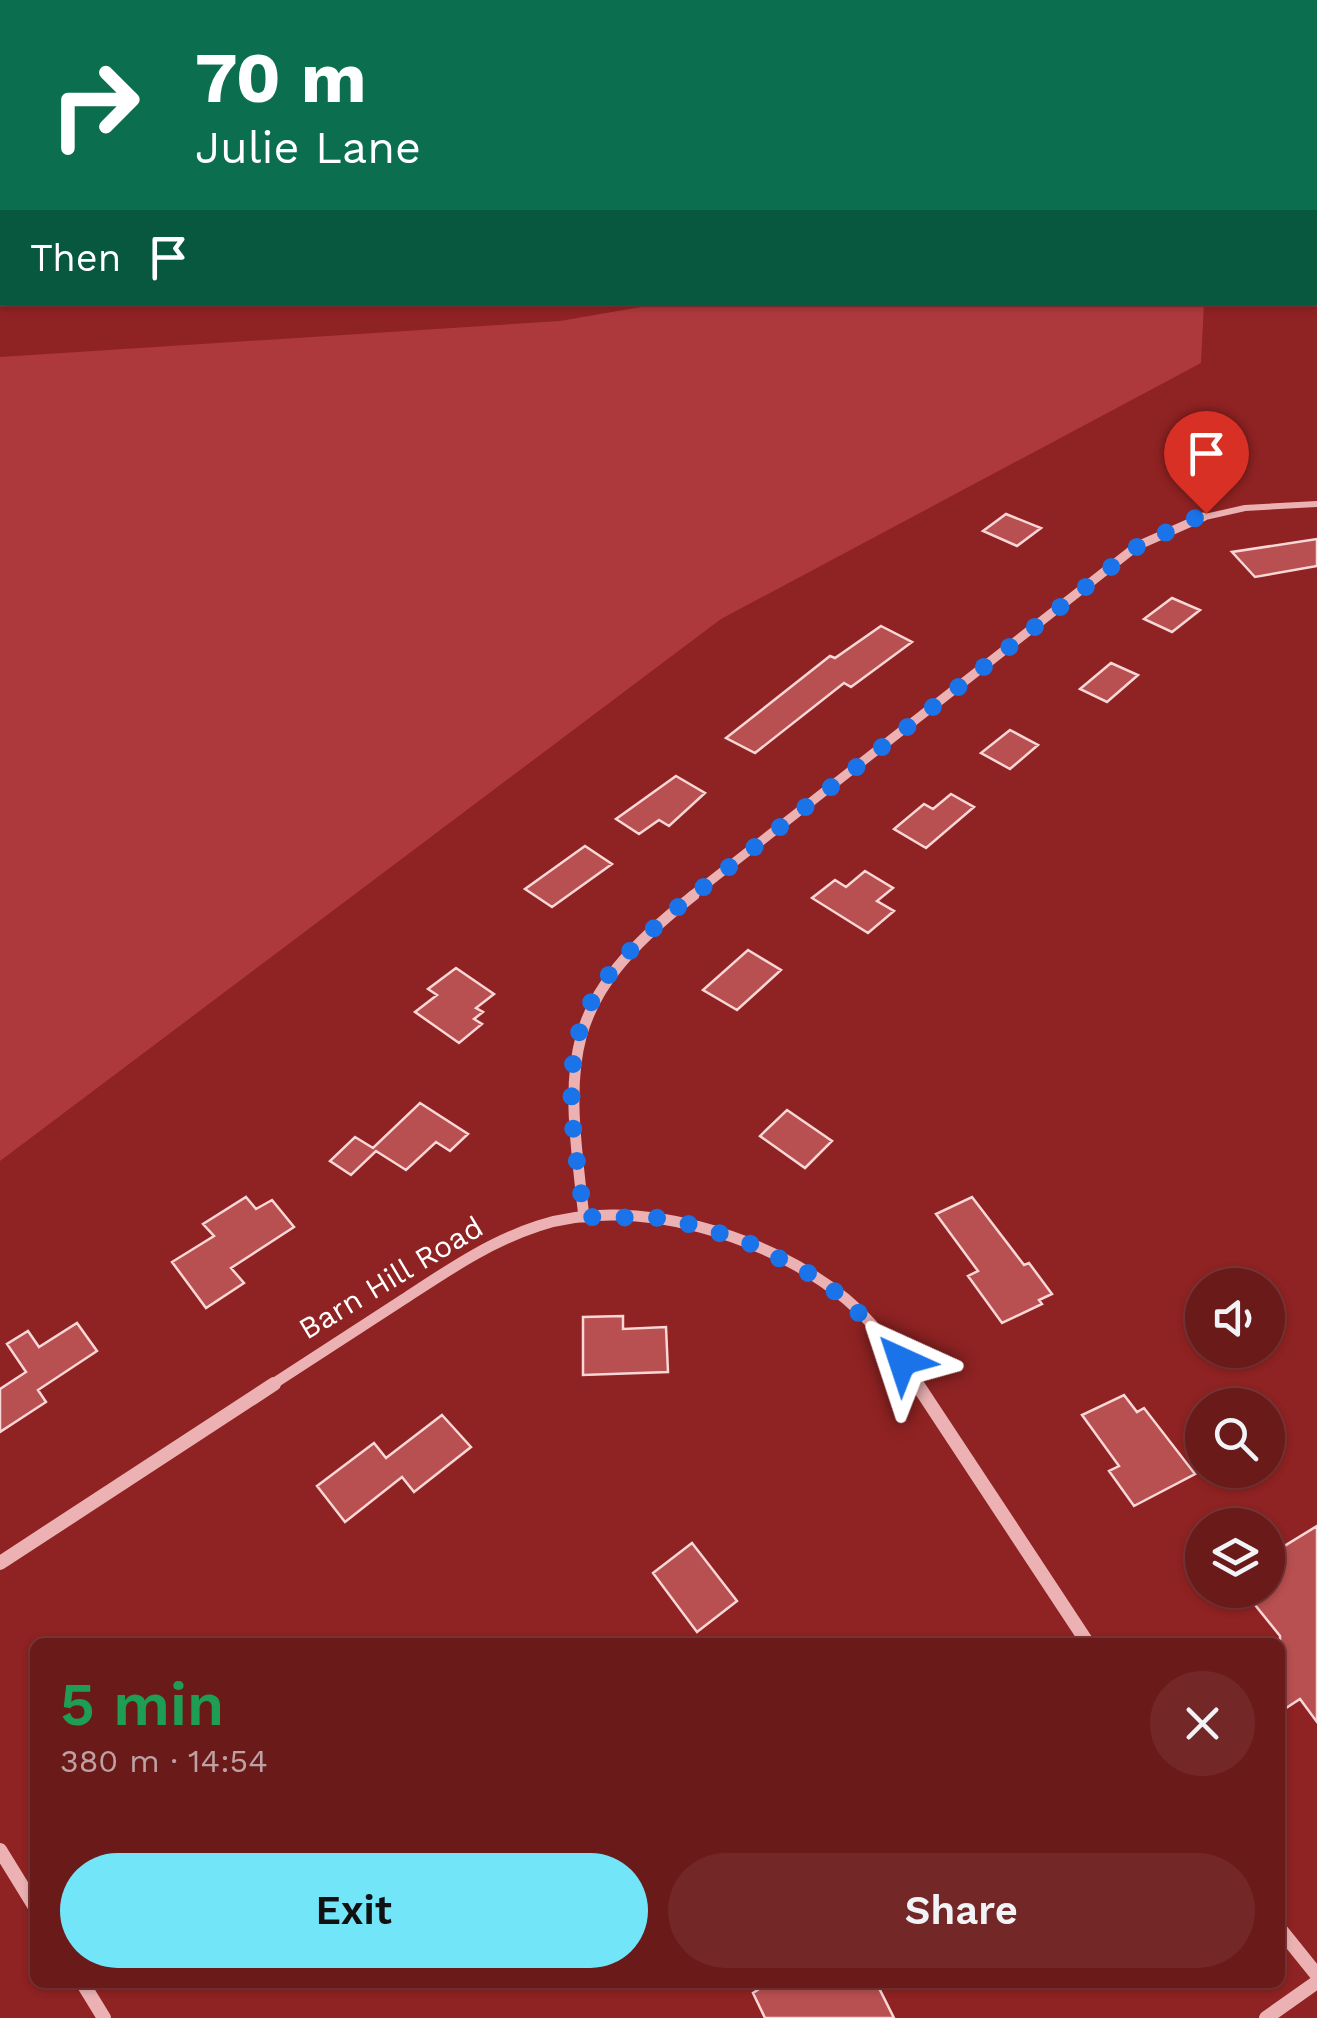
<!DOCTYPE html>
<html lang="en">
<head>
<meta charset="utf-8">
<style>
	:root { --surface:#6b1a1a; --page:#732727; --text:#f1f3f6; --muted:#bea1a2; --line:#7e3839; --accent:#73e5f8 }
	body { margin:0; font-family:"Work Sans",sans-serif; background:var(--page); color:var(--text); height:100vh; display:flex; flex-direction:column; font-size:38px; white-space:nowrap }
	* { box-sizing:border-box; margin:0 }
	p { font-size:32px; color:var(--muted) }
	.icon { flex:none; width:55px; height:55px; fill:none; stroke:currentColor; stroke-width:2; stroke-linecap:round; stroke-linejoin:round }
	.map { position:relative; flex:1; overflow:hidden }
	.details { position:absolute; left:30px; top:1638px; width:1255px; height:350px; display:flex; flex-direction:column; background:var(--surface); border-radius:15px; box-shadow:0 2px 8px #0004,0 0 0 2px var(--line) }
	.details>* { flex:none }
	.banner { position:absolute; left:0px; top:0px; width:1318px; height:305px; box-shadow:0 2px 8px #0004,0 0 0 2px var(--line); background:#0b6e4f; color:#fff; overflow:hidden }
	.controls { position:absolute; left:1185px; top:1268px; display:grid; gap:20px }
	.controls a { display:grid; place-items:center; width:100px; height:100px; border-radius:50%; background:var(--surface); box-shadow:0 2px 8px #0004,0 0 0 2px var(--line); font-size:50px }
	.pin { position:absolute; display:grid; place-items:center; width:85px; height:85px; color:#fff; margin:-102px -42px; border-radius:50% 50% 50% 0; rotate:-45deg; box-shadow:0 0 10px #0007 }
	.pin .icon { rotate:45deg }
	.me { position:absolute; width:110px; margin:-55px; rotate:318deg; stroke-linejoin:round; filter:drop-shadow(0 0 8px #0008) }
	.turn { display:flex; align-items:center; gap:35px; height:210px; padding:0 30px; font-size:45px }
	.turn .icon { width:130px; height:130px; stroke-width:2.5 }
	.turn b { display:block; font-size:70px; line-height:85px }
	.then { display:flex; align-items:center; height:95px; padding:0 30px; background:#0003; gap:20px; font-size:38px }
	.round { display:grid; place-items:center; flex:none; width:105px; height:105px; border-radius:52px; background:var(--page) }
	.summary { display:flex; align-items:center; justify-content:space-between; height:170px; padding:0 30px }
	h1 { font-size:60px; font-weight:600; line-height:75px; color:#1e9e55 }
	.cta { display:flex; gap:20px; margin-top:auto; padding:20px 30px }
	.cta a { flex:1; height:115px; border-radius:60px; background:var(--accent); color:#111; font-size:40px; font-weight:600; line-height:115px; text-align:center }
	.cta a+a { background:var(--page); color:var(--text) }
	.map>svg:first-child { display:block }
</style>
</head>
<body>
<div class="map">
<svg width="1317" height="2018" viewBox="0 0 1317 2018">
	<rect width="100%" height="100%" fill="#8f2222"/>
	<path fill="#ae393c" d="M664 303H1204L1201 363 721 619 0 1161V357L560 321Z"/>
	<path fill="#b84f50" stroke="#f9d7d7" stroke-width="2.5" d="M1006 514 1041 528 1017 546 983 531Z
		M1317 539V566L1255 577 1232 552Z
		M1172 598 1200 610 1172 632 1144 619Z
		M881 626 912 642 851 687 844 683 755 753 726 738 830 656 835 658Z
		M1111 663 1138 675 1107 702 1080 689Z
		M1010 730 1038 745 1010 769 981 753Z
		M676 776 705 793 669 826 659 820 639 834 616 819Z
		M951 794 974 807 926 848 894 829 924 804 933 809Z
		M585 846 612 864 552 907 525 889Z
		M865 871 893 888 877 901 894 911 868 933 812 898 835 880 846 887Z
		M748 950 781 970 737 1010 703 990Z
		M456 968 494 994 476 1008 483 1012 474 1019 482 1024 459 1043 415 1012 437 995 428 989Z
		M420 1103 468 1134 450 1151 436 1142 406 1170 376 1151 351 1175 330 1161 355 1137 373 1148Z
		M787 1110 832 1141 805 1168 760 1136Z
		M246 1197 256 1209 272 1200 294 1227 231 1268 244 1283 206 1308 172 1262 214 1236 203 1224Z
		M972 1197 1024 1265 1029 1263 1052 1294 1039 1300 1042 1304 1002 1323 968 1276 978 1271 936 1214Z
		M623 1316V1329L666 1327 668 1372 583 1375V1317Z
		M77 1323 97 1351 38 1390 46 1402 0 1432V1389L26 1372 7 1344 28 1331 39 1347Z
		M1124 1395 1137 1412 1144 1408 1195 1474 1134 1506 1109 1471 1119 1466 1082 1415Z
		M442 1415 471 1447 414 1492 402 1477 345 1522 317 1486 374 1443 386 1458Z
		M1317 1526V1722L1300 1699 1280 1712V1636L1243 1590H1268V1556Z
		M692 1543 737 1601 697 1632 653 1573Z
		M770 1982H876L894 2018H765L753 1993Z"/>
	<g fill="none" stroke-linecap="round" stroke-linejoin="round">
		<path stroke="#ecb2b3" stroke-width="5" d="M1315 198 1317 206"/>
		<path stroke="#ecb2b3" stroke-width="6" d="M1196 519 1245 508 1317 504"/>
		<path stroke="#ecb2b3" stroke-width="9" d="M690 897 1137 546 1203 517"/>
		<path stroke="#ecb2b3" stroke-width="11" d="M584 1217C565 1058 559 1001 694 895
			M270 1386C315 1357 360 1328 404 1299 447 1271 489 1242 538 1226 634 1194 770 1236 846 1299 874 1323 899 1356 919 1386"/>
		<path stroke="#ecb2b3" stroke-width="14" d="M917 1384 1087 1642
			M0 1563 274 1384
			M0 1850 35 1907
			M1280 1929 1317 1975
			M82 1982 104 2018
			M1266 2018 1317 1982"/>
		<path stroke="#f9dddd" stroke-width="20" d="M1046 2 1056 0
			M0 196 2 195"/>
	</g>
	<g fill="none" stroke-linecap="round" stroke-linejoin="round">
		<path stroke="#1a73e8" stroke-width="18" stroke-dasharray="0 32.4" d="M902 1361 847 1300 810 1274 743 1240 668 1218 584 1217C576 1142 554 1057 599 989 617 960 644 938 668 915L1138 546 1206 513"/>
	</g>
	<g text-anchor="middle" stroke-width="8" stroke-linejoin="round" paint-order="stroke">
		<g font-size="30" fill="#fff" stroke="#8f2222">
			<text transform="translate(391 1278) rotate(-31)" y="10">Barn Hill Road</text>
		</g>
	</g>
</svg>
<div class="controls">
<a><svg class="icon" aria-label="sound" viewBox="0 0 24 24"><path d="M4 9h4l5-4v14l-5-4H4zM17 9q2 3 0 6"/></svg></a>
<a><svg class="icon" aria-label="search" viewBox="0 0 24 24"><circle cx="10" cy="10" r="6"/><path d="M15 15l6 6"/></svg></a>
<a><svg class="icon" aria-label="layers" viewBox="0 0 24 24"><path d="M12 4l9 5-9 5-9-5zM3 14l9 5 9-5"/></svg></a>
</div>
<div class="pin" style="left:1206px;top:513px;background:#d93025"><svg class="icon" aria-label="arrive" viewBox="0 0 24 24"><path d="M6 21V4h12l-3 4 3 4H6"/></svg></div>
<svg class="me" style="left:902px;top:1361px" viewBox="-20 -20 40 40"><path d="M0-17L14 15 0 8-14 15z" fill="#1a73e8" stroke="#fff" stroke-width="4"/></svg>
<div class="banner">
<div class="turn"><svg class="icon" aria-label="right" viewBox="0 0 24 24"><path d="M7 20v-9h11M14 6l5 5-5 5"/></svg><div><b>70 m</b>Julie Lane</div></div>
<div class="then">Then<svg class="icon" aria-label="arrive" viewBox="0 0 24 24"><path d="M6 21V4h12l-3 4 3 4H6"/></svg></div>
</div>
<section class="details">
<div class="summary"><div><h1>5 min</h1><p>380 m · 14:54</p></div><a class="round"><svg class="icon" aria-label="close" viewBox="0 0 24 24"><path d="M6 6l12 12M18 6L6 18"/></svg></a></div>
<div class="cta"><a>Exit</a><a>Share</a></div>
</section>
</div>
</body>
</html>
